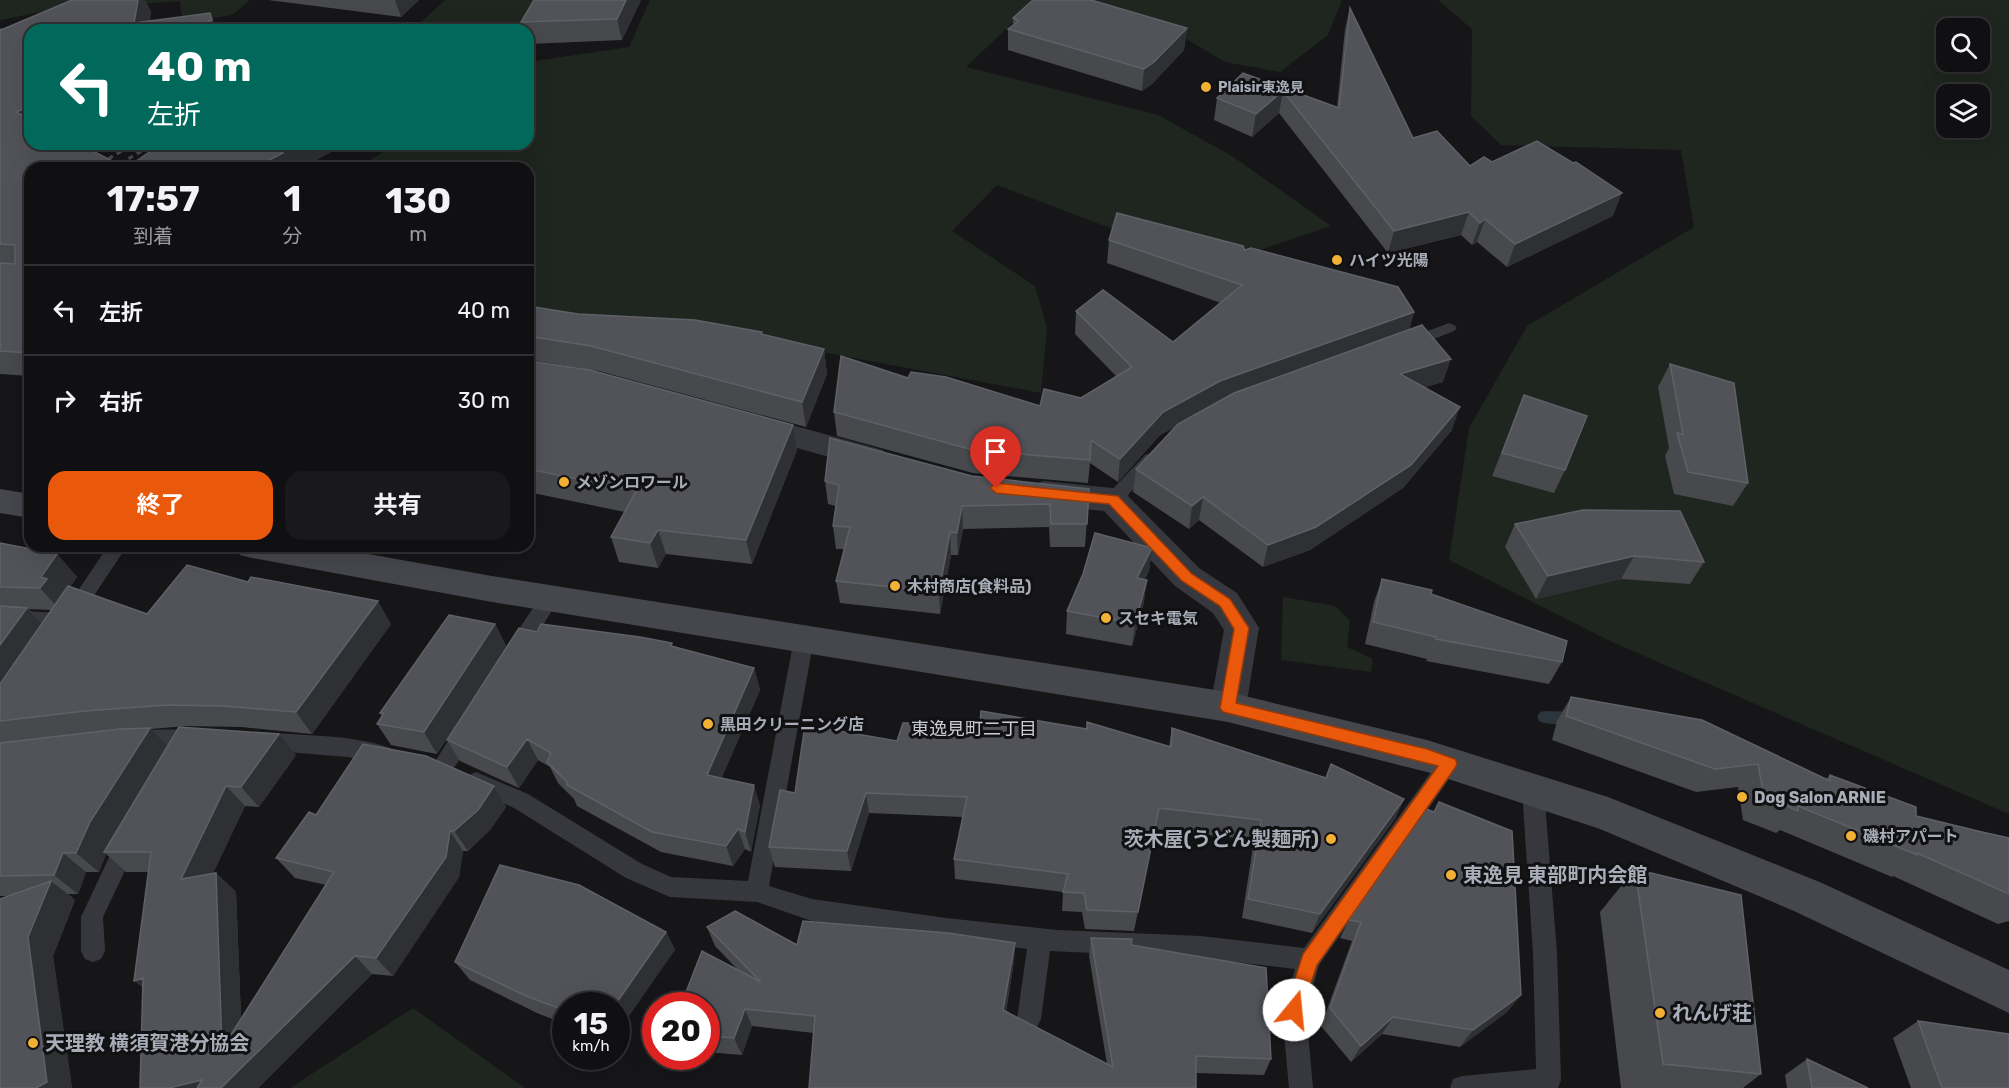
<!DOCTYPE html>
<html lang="ja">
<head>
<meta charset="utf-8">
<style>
	:root { --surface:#101012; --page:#19191b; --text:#f1f3f6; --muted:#9c9d9f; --line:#303032; --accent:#ea580c }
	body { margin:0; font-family:Rubik,"Noto Sans JP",sans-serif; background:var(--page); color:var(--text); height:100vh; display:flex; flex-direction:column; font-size:22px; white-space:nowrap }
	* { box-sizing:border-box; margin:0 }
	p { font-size:20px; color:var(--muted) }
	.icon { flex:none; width:33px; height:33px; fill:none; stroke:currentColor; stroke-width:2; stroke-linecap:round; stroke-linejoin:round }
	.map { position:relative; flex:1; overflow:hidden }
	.panel { position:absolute; left:24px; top:162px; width:510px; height:390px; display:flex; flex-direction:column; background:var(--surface); border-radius:18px; box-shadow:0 6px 24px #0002,0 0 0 2px var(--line) }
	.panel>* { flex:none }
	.top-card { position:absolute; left:24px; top:24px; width:510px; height:126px; border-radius:18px; box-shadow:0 6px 24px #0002,0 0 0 2px var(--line); background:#00695c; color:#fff; overflow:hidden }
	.controls { position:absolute; left:1936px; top:18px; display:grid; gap:12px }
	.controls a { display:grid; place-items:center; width:54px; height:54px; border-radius:12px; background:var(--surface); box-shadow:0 6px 24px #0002,0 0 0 2px var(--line); font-size:30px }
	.speed { position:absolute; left:552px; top:992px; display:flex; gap:12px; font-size:30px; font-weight:700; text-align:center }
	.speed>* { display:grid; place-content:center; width:78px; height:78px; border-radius:50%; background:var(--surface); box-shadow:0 6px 24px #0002,0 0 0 2px var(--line); line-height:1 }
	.speed small { font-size:15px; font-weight:400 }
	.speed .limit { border:9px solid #d22; background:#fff; color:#111 }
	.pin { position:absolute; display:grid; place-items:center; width:51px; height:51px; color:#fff; margin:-62px -26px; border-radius:50% 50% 50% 0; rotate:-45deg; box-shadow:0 0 6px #0007 }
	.pin .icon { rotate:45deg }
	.me { position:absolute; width:66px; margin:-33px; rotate:17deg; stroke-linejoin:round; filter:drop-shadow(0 0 4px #0008) }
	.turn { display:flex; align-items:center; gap:21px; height:126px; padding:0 24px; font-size:27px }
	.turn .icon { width:78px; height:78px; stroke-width:2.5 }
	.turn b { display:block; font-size:42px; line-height:51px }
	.eta { display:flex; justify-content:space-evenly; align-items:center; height:102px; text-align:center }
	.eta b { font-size:36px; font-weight:700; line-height:42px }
	.primary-button { display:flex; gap:12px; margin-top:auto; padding:12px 24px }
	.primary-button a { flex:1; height:69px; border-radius:18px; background:var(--accent); color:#fff; font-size:24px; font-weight:700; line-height:69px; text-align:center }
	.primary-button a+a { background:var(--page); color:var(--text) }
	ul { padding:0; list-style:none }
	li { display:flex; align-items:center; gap:18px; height:90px; padding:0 24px; border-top:2px solid var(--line) }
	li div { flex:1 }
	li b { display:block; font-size:22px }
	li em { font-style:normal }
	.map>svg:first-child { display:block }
</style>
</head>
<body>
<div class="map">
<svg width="2009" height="1088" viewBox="0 0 2009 1088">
	<rect width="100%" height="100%" fill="#161618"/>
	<path fill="#1e261f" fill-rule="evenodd" d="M0 0H250L232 15 183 23 180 1 51 10 0 20Z
		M445 0H535L517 30H412Z
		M650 0H1342L1328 35 1280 72 1225 62 1163 25 1029 7 966 67 1158 115 1232 156 1331 226 1260 250 1118 231 997 185 952 231 1035 286 1047 328 1041 393 700 329 528 325V168H357L396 144H528V62L629 47Z
		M1438 0H2009V814L1612 642 1449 560 1469 428 1527 326 1694 227 1681 150 1501 145 1471 116 1472 29ZM1947 28H1980V62H1947ZM1947 94H1980V128H1947Z
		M1283 597 1335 606 1350 621 1347 647 1373 659 1371 672 1281 660Z
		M413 1008 525 1088H290Z"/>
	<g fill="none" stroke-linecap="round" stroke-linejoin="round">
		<path fill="#2c353c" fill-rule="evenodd" d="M1545 711 1580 712 1583 717 1580 722C1569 725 1551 725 1540 722L1537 717 1540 712Z"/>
		<path fill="#37383d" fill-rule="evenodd" d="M1449 323 1454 325 1457 328 1454 331 1409 349 1401 344 1404 340Z
			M1151 453 1157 455 1159 459 1157 463 1119 505 1113 506 1107 505 1104 500 1107 495 1145 455Z
			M108 546H127L79 618 76 619 74 626 67 629 0 624V610L63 613Z
			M550 591 557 593 559 598 557 603 523 656 516 658 509 656 506 650 509 644 543 593Z
			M804 631 811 634 814 639 769 886 812 899 946 918 1057 930 1201 936 1304 948 1442 757 1449 754 1456 757 1459 763 1456 769 1319 965 1306 1010 1313 1088H1289L1282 1010 1295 969 1201 958 1050 951 1041 1019 1037 1027 1029 1031 1021 1027 1017 1019 1027 949 812 921 757 902 670 897 626 878 514 808 469 787 466 781 469 775 476 772 528 794 642 864 671 877 748 881 794 639 797 634Z
			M466 720 473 723 476 729 473 735C465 749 455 779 436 772L433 766 436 760 459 723Z
			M195 729 202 732 205 738 202 744 195 747 136 748 129 745 126 739 129 733 136 730Z
			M262 732C303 736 351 734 390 748L393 754 390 760 383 763 348 757 262 750 255 747 252 741 255 735Z
			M1533 781 1540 783 1544 790 1557 953 1561 1080 1558 1088H1450L1453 1079 1462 1076 1536 1069 1533 953 1522 790 1526 783Z
			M128 831 136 834 139 841 103 917 105 951 101 959 93 962 85 959 81 951V917L120 834Z"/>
		<path fill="#37383d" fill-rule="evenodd" d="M751 414 883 450 888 458 883 466 872 469 740 432 736 425 740 418Z
			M1043 481 1113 488 1124 492 1199 568 1237 593 1259 628 1246 707 1241 718 1228 722 1215 718 1210 707 1224 630 1213 613 1175 586 1104 511 1043 505 1032 501 1027 493 1032 485Z"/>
		<path fill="#45474d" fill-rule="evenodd" d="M0 489 30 494V518L0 513Z
			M235 546H323L492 576 1228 692 1427 740 1608 797 1822 883 2009 970V1013L1794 911 1600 829 1427 772 1228 722 492 602 252 558 240 555Z"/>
		<path stroke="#4a4c52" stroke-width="3" stroke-dasharray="5 4.5" stroke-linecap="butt" d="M324 30 329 27
			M92 168 134 144
			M112 168 154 144"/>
	</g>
	<path fill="#47494d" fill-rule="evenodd" d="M268 0H419L401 17Z
		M641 0 622 40 528 44V30H523L521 22Z
		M1350 8 1413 138 1470 166 1492 162 1613 216 1507 267 1477 242 1472 245 1461 235 1388 253 1279 113 1252 137 1214 120 1217 98 1243 73 1337 107 1345 29Z
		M151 11 150 21 218 30H30V144L126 168 161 144H346L301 168H30V376L0 374V29Z
		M1013 18 1187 28 1184 50 1152 84 1142 91 1008 50V29L1013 25Z
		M1109 240 1245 250 1414 312 1409 330 1443 382 1425 387 1452 430 1403 488 1310 550 1263 567 1199 520 1189 529 1133 492 1136 469 1175 427 1160 435 1118 482 1090 463 1088 483 973 473 837 436 834 412 908 378 1040 406 1081 398 1117 377 1075 334 1076 311 1173 342 1221 303 1107 263Z
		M528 306 578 314 762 334 824 349 827 374 806 427 599 371 528 360Z
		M528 361 793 425 797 450 752 564 666 554 658 568 619 562 611 537 625 512 528 492Z
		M1670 364 1748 483 1733 506 1674 494 1665 456 1669 448 1658 387Z
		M1524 395 1565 470 1554 493 1492 476Z
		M972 476 1089 489 1085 547H1050L1049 527 963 529 958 555H951L940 614 840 603 836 581 844 549H836L833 526 836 506 828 504 825 481Z
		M1515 524 1704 562 1690 584 1621 579 1536 599 1505 547Z
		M0 543 57 554 77 577 70 587 147 614 391 624 312 734 241 727 186 726 151 729 167 747 296 755 259 807 245 806 213 873H216L236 892 241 1018 326 885 295 878 276 858 316 815 494 786 506 807 490 830 468 851H463L459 877 393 976 372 974 258 1088 148 872H126L106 854 99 872H86L78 894H68L75 900 53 956 72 1088H0L8 896H0ZM29 609 51 610 42 624Z
		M1152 548 1149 571 1145 579 1144 602 1132 646 1066 634 1067 611Z
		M1382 579 1431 594 1562 662 1549 684 1426 661 1427 659 1365 644 1374 602Z
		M495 624 506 646 437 754 391 745 377 724 382 716 380 713Z
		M537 632 674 647 754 668 760 690 721 778 760 805 751 852 745 849 733 866 661 852 577 806 574 799 558 783 550 767 538 760 519 788 460 761 447 740Z
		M1571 697 1826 779 1830 775 1916 816 1982 832 2009 838V921L1998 924 1893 876 1892 877 1780 830 1776 833 1743 820 1738 787 1696 792 1552 740 1557 721Z
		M1087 722 1169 747 1172 728 1326 778 1404 799 1395 819 1312 933 1242 918 1254 840 1155 829 1134 931 1085 929 1082 912 1062 911 1063 892 955 879 954 859 963 817 869 813 851 871 775 867 769 847 795 793 897 741 1086 728Z
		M1426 809 1521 995 1507 1012 1460 1047 1382 1034 1351 1062 1321 1026 1352 941 1340 938 1349 920Z
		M1635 869 1761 1074 1743 1088H1621L1600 912Z
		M707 927 797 945 1015 943 1014 961 1006 1012 1107 1064 1089 956 1091 938 1131 945 1271 1059 1264 1075 1196 1073V1088L814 1033 752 1026 742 1055 706 1052V1005L739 971 715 946Z
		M666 932 675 950 616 1005H566V1024L539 1014 470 980 455 962Z
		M1918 1021 2009 1088H1911L1893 1038Z
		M1807 1059 1868 1088H1787L1785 1075Z"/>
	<path fill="#2f3033" d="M138 0H145L151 11 148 30 134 23Z
		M395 0H419L401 17Z
		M626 0H641L622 40 617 19Z
		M210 13 218 30H190Z
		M1187 28 1184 50 1152 84 1142 91 1144 69Z
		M1283 91 1279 113 1252 137 1256 114Z
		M30 106V134L16 112Z
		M292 144H346L301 168H254L279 151Z
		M1622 193 1613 216 1507 267 1515 244Z
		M1469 212 1461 235 1388 253 1394 231Z
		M1485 219 1477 242 1472 245 1480 223Z
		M1414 312 1407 336 1216 404 1160 435 1118 482 1120 459 1163 412 1220 381Z
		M824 349 827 374 806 427 802 402Z
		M1451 359 1443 382 1393 397 1400 374Z
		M1460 407 1452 430 1403 488 1310 550 1263 567 1268 545Z
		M793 425 797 450 752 564 746 540Z
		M1203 497 1199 520 1189 529 1192 506Z
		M962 506 963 529 958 555 957 533Z
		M658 530 666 554 658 568 650 543Z
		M950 532 951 555 940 614 939 592Z
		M1152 548 1149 571 1134 600 1137 578Z
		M57 554 77 577 63 596 61 611 40 588 41 577Z
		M1634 556 1621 579 1536 599 1548 576Z
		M1147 580 1144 602 1132 646 1135 624Z
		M378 601 391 624 312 734 296 712Z
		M27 608 48 630 0 699V645Z
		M495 624 506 646 437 754 424 732Z
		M754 668 760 690 714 796 707 775Z
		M150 728 170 749 104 852 106 854 99 872 76 853 90 822Z
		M279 734 296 755 259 807 241 787Z
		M527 739 538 760 519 788 507 767Z
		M754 785 760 805 751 852 745 832Z
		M226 786 245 806 201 899 181 879Z
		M494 786 506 807 490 830 468 851 454 831Z
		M866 793 869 813 851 871 847 851Z
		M1404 799 1395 819 1312 933 1320 914Z
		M738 829 745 849 733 866 726 846Z
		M450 831 463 851 459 877 393 976 376 958Z
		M63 853 86 872 78 894 54 875Z
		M216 873 236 892 243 1065 222 1049Z
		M51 881 75 900 53 956 72 1088H36L28 937Z
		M666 932 675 950 616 1035V1005H615Z
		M1015 943 1014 961 1003 1027V1010Z
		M355 956 372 974 258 1088H221Z
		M143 978 157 998 134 981Z
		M1521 995 1507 1012 1460 1047 1473 1030Z
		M745 1009 752 1026 742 1055 734 1038Z
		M1393 1017 1382 1034 1351 1062 1361 1046Z
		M202 1080 214 1088H169Z"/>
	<path fill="#525359" stroke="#5f6168" stroke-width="1.5" d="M72 0H138L134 23 210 13 212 20 190 30H30V106L16 112 30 119V144H79L126 168 161 144H292L279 151 283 153 254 168H30V353L0 351V263L15 264V245L0 244V29L1 30Z
		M534 0H626L617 19 521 22Z
		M1033 0H1091L1187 28 1154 62 1144 69 1008 29 1019 21 1013 18Z
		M1350 8 1413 138 1437 131 1470 166 1484 157 1492 162 1537 141 1573 163 1576 162 1622 193 1515 244 1485 219 1480 223 1469 212 1394 231 1283 91 1256 114 1217 98 1243 73 1339 108Z
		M1117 213 1243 246 1245 250 1251 248 1398 287 1414 312 1220 381 1163 412 1120 459 1091 440 1090 460 973 450 834 412 841 356 908 378 911 372 946 377 1040 406 1044 389 1081 398 1132 367 1076 311 1103 290 1173 342 1242 285 1109 240Z
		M528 306 578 314 695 320 762 332 761 334 824 349 802 402 591 346 528 336Z
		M1422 325 1451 359 1400 374 1460 407 1411 465 1316 527 1268 545 1203 497 1192 506 1136 469 1178 424 1234 393Z
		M528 361 590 370 793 425 746 540 658 530 650 543 611 537 636 491 528 469Z
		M1670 364 1734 383 1748 483 1688 472 1677 433 1683 434Z
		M1524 395 1587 416 1565 470 1502 453Z
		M830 438 972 476 1089 489 1087 524H1051L1050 504 962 506 957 533 950 532 939 592 836 581 850 527 833 526 839 485 825 481Z
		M1583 510 1680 511 1704 562 1634 556 1548 576 1515 524Z
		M1095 533 1152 548 1137 578 1147 580 1135 624 1067 611 1083 574Z
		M0 543 57 554 41 577 47 579 40 588 0 587Z
		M187 565 248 582 251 577 378 601 296 712 224 706 167 705 85 711 0 721V684L68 586 147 614Z
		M1382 579 1432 590 1431 594 1567 641 1562 662 1436 639V637L1373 622Z
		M0 606 27 608 0 645Z
		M449 615 495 624 424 732 377 724 384 713H380Z
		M541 624 640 637 672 643 671 646 754 668 707 775 754 785 745 832 738 829 726 846 652 832 567 785V782L547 762 551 753 527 739 507 767 447 740 519 628 537 632Z
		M1571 697 1702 720 1830 781V775L1916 807V816L1982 832 2009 838V894L1917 853V855L1798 806V811L1764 797 1758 764 1715 769 1566 716Z
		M981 711 1087 729V722L1171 747 1172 728 1326 778 1331 764 1404 799 1320 914 1248 899 1261 820 1159 808 1138 912 1087 910 1084 893 1063 892 1068 874 954 859 967 797 866 793 847 851 769 847 780 790 795 793 805 725 897 741 903 723H980Z
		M179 727 279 734 241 787 226 786 181 879 216 873 222 1049 334 872 276 858 309 812 316 815 363 744 426 756 494 786 478 810 454 831H450L446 857 376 958 355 956 221 1088H197L202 1080 169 1088H140L143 978 134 981 151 852H104Z
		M150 728 90 822 76 853H63L54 875 0 876V743L120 729Z
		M1439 802 1512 831 1521 995 1473 1030 1393 1017 1361 1046 1330 1008 1361 922 1349 920 1426 809 1434 812Z
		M500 865 579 885 666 932 615 1005H566V1011L526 996 455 962Z
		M1635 869 1741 895 1761 1074 1663 1064Z
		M51 881 28 937 47 1082 36 1088H0V899Z
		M735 911 797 945 803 921 948 933 1015 943 1003 1010 1113 1067 1091 938 1132 939 1131 945 1266 968 1271 1059 1196 1056V1088H809L815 1016 745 1009 734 1038 706 1036V1005H681L702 951 761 982 707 927Z
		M1918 1021 2009 1034V1088H1942Z
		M1807 1059 1868 1088H1812Z"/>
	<path fill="#ea580c" stroke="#983908" stroke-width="1.5" d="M996 483 1118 496 1192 574 1230 599 1249 628 1236 703 1427 749 1455 759 1457 763 1455 768 1317 965 1300 1017 1294 1019 1287 1017 1285 1010 1303 954 1438 766 1223 712 1220 708 1234 629 1220 606 1182 581 1109 504 996 493 990 488Z"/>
	<g fill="#f2b134" stroke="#111113" stroke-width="2">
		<circle cx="1206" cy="87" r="6"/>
		<circle cx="1337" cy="260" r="6"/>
		<circle cx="564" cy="482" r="6"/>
		<circle cx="895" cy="586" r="6"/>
		<circle cx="1106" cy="618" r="6"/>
		<circle cx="708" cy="724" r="6"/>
		<circle cx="1742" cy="797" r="6"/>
		<circle cx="1851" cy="836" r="6"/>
		<circle cx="1331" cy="839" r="6"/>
		<circle cx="1451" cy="875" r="6"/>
		<circle cx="1660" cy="1013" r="6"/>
		<circle cx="33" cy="1043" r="6"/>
	</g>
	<g text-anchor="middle" stroke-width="6" stroke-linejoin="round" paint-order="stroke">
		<g font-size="14" font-weight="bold" fill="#a8adb8" stroke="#111113" text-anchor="start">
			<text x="1218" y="92">Plaisir東逸見</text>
		</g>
		<g font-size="16" font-weight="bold" fill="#a8adb8" stroke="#111113" text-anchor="start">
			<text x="1349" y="266">ハイツ光陽</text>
			<text x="576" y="488">メゾンロワール</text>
			<text x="907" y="592">木村商店(食料品)</text>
			<text x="1118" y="624">スセキ電気</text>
			<text x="720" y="730">黒田クリーニング店</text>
			<text x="1754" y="803">Dog Salon ARNIE</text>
			<text x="1863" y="842">磯村アパート</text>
		</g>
		<g font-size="18" fill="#c9ccd4" stroke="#111113">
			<text x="974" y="735">東逸見町二丁目</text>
		</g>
		<g font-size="20" font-weight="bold" fill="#a8adb8" stroke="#111113" text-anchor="start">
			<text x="1319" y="846" text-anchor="end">茨木屋(うどん製麺所)</text>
			<text x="1463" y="882">東逸見 東部町内会館</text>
			<text x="1672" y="1020">れんげ荘</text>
			<text x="45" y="1050">天理教 横須賀港分協会</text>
		</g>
	</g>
</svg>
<div class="controls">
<a><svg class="icon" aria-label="search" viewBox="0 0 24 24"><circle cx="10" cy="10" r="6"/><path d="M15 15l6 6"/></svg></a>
<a><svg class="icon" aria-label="layers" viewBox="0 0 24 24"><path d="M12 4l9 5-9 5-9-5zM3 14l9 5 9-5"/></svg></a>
</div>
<div class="speed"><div>15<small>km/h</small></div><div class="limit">20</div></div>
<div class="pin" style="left:996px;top:488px;background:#d93025"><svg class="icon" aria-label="arrive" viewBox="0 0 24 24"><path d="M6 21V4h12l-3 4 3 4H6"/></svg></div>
<svg class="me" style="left:1294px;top:1010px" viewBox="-20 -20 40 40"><circle r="19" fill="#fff"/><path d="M0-13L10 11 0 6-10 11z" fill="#ea580c"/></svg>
<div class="top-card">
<div class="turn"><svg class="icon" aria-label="left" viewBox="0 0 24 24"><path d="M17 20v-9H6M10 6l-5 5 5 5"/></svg><div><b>40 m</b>左折</div></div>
</div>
<section class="panel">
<div class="eta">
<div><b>17:57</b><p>到着</p></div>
<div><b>1</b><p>分</p></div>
<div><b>130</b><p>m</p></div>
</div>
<ul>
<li><svg class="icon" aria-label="left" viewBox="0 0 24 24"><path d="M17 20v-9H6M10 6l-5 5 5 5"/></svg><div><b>左折</b></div><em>40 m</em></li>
<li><svg class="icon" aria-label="right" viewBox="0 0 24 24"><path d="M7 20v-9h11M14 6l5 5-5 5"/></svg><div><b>右折</b></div><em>30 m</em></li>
</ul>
<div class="primary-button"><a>終了</a><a>共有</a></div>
</section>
</div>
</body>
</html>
